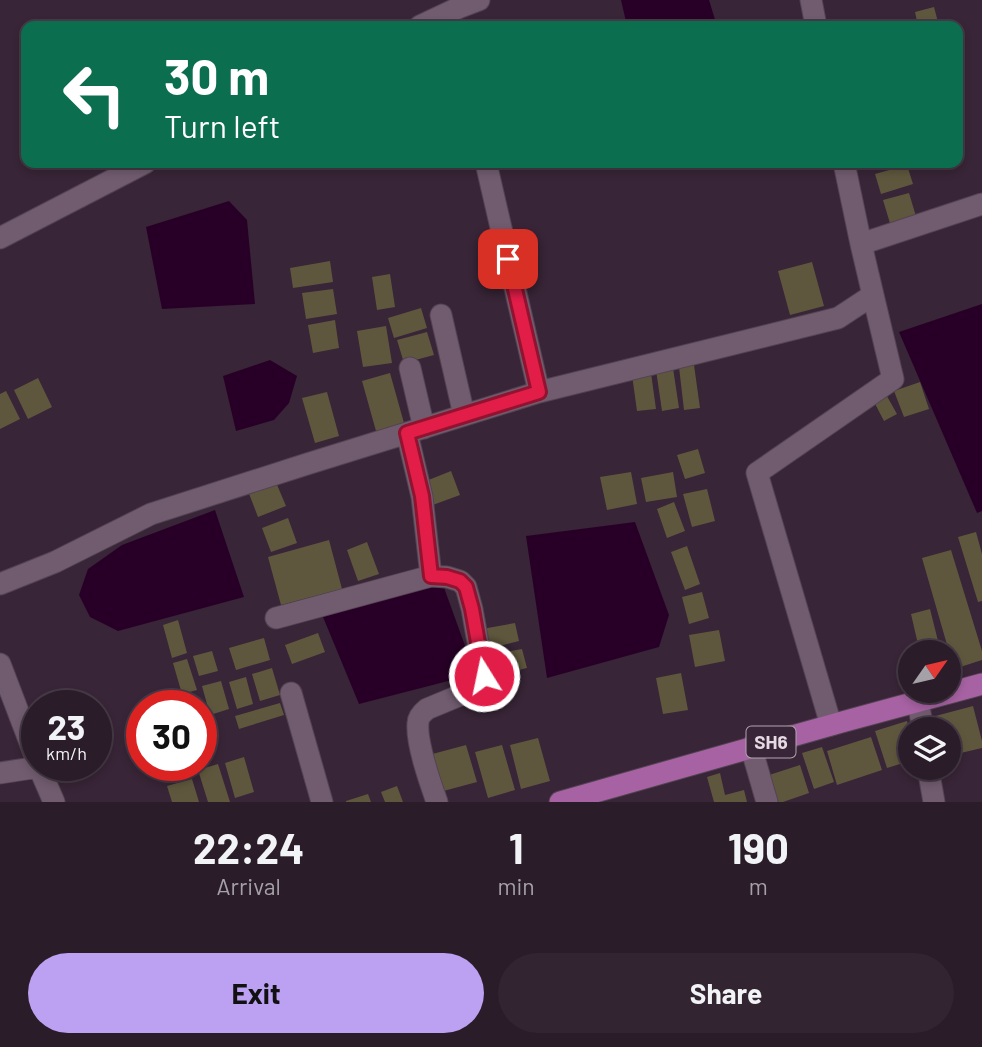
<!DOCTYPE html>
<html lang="en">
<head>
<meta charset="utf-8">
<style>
	:root { --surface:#2a1c29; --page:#322531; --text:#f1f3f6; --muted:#a5a1a8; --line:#463a46; --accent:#bca0f2 }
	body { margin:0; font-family:Barlow,sans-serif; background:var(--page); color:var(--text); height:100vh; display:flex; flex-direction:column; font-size:26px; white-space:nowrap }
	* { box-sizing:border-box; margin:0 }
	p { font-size:23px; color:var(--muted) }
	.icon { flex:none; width:38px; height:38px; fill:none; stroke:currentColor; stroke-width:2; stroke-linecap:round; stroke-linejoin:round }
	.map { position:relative; height:802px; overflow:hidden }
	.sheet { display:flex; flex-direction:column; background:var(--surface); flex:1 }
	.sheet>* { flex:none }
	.guide { position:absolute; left:21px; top:21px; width:942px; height:147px; border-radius:14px; box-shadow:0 4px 10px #0003,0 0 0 2px var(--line); background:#0b6e4f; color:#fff; overflow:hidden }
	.needle { width:46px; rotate:56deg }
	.buttons { position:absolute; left:898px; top:640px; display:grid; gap:14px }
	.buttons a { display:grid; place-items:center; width:63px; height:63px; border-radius:50%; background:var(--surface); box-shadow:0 4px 10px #0003,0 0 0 2px var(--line); font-size:35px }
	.speed { position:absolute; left:21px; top:690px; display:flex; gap:14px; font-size:35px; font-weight:700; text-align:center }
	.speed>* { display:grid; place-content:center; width:91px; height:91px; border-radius:50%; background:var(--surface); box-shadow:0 4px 10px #0003,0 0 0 2px var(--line); line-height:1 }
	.speed small { font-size:18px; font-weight:400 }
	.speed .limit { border:10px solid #d22; background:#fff; color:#111 }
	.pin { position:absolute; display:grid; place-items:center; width:60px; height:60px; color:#fff; margin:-30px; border-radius:14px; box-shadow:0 4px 10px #0006 }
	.me { position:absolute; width:77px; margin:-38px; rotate:350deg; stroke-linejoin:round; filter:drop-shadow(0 0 5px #0008) }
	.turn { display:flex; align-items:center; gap:24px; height:147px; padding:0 28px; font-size:32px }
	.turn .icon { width:91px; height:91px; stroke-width:2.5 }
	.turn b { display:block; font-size:49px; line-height:60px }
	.eta { display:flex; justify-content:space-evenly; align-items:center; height:119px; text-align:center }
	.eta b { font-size:42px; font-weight:700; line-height:49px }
	.primary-button { display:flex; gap:14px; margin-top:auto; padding:14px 28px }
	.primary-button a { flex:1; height:80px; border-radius:42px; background:var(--accent); color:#111; font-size:28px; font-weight:700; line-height:80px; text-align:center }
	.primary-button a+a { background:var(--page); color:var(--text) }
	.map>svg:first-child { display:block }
</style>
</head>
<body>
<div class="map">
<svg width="982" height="802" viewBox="0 0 982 802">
	<rect width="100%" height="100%" fill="#382537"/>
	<path fill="#280027" d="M621 0H709L717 26H627Z
		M229 201 247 220 255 304 162 309 146 227Z
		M982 304V511L977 513 899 332Z
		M270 360 297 376 289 403 274 420 236 431 223 376Z
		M215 510 244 597 118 631 90 617 79 595 88 569 122 545Z
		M635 522 669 615 659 647 547 678 526 536Z
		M442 582 472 665 452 680 359 704 323 617Z"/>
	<path fill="#5f573d" d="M934 7 939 26H918L915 12Z
		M907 165 913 184 881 194 875 174Z
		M909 193 918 223 892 230 883 200Z
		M330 261 333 282 293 288 290 268Z
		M812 262 824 306 790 315 778 271Z
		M390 274 395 307 377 310 372 277Z
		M333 289 337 314 306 319 302 293Z
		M421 308 427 328 394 338 388 318Z
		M335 320 339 348 313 353 308 325Z
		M386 326 392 363 363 367 357 331Z
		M427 332 434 355 404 363 397 340Z
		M694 365 700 408 684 410 679 367Z
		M673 368 679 408 662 411 656 370Z
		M390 373 404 423 376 431 362 381Z
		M651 373 656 409 637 411 632 375Z
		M38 378 52 407 28 419 14 390Z
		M920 382 929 409 904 417 894 391Z
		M6 391 20 419 0 429V394Z
		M884 391 897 414 884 421 872 398Z
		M327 392 339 436 315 443 302 398Z
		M698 449 705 473 685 479 677 455Z
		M451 471 460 495 430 506 421 483Z
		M631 472 637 504 607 510 600 477Z
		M673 472 677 497 646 502 641 478Z
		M275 480 286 506 258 517 248 491Z
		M707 489 715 521 692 527 683 494Z
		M674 502 685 531 667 538 657 509Z
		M288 518 297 543 271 552 262 528Z
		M976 532 982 554V601L978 602 958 537Z
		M329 540 342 589 281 605 268 557Z
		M367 542 379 574 358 581 347 550Z
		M687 546 700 584 685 590 671 552Z
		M951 550 982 651V660L954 669 922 558Z
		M702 592 709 618 689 624 682 597Z
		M930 609 941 653H920L911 614Z
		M178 620 187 653 172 658 163 625Z
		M515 623 519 641 488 649 482 629Z
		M719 630 725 661 695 667 689 635Z
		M318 633 325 652 292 664 285 645Z
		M264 638 270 660 236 670 229 648Z
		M522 649 527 668 489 677 483 656Z
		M212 651 218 671 199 676 193 656Z
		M187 659 197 690 182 694 173 663Z
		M272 668 280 695 260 701 252 674Z
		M681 673 688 710 663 714 656 678Z
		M246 677 253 704 237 709 229 682Z
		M221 681 229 709 210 715 202 686Z
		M280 703 284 715 239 729 235 716Z
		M973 706 982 741V748L948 756V730H931L928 718Z
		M907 721 910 731V761L887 768 875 731Z
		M871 737 882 770 837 785 827 751Z
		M538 738 550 781 521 789 510 745Z
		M466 745 477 782 436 793 425 756Z
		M502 745 515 790 488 798 475 752Z
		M822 747 834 782 814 789 802 753Z
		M244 757 254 792 235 798 225 763Z
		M218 764 230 802H208L198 770Z
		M156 765H192L193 767 161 778Z
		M800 765 809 793 783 802H775L766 776Z
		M720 773 725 795 744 790 747 802H714L707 777Z
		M192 779 199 802H172L167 786Z
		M397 786 403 802H385L381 792Z
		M368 794 371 802H346V801Z"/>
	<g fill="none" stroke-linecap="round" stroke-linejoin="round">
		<defs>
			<path id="minor" d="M811 0 816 26
				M420 26 458 8 479 0
				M486 163 539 392
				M844 163 861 244
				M0 238 145 163
				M441 315 464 415
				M410 368 424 428
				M407 433 422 497 431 576
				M0 584 55 562 151 514 307 464 539 392 838 318 873 295 861 244 982 204
				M276 618 431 576 447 577 460 581 466 587 472 609 484 676 483 684 475 689 427 709C422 713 418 717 418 723 416 743 430 782 437 802
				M0 664 37 761
				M291 693 322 802
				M918 701 923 730
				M831 725 757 473 893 379 873 295
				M751 747 767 802
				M38 765 54 802
				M928 768 934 802
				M0 773 39 767"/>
			<path id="major" d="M560 802 842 722 982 684"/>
		</defs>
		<use href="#minor" stroke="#534352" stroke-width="23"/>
		<use href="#major" stroke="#534352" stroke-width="23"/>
		<use href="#minor" stroke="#715c6f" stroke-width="21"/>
		<use href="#major" stroke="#a762a3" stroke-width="21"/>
	</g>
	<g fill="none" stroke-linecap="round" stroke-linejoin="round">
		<defs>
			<path id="route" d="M484 676 472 609 466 587 460 581 447 577 431 576 422 496 407 433 539 392 508 259"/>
		</defs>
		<use href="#route" stroke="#92132f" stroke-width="18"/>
		<use href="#route" stroke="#e11d48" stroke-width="12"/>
	</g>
	<g text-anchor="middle" stroke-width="7" stroke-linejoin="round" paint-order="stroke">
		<rect fill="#382537" stroke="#b2a4b1" stroke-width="2" x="746.5" y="726.5" width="49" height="31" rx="5"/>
		<g font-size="19" font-weight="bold" fill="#e7dae5">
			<text x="771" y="749">SH6</text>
		</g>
	</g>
</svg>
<div class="buttons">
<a><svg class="needle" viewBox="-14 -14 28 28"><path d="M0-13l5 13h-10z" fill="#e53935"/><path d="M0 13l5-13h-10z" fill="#a5a1a8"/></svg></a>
<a><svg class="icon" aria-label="layers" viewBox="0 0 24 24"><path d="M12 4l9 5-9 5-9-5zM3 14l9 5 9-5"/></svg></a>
</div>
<div class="speed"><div>23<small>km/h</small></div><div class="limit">30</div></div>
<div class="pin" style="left:508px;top:259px;background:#d93025"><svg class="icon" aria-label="arrive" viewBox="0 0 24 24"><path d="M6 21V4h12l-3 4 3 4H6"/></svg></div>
<svg class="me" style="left:484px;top:676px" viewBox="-20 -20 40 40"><circle r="17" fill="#e11d48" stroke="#fff" stroke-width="3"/><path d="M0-11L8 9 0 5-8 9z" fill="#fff"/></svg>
<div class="guide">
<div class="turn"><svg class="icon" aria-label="left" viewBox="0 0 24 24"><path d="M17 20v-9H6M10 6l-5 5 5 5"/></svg><div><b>30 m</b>Turn left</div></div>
</div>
</div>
<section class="sheet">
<div class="eta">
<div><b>22:24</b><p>Arrival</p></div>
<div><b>1</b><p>min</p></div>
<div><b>190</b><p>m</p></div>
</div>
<div class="primary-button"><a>Exit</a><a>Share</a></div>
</section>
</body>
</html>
